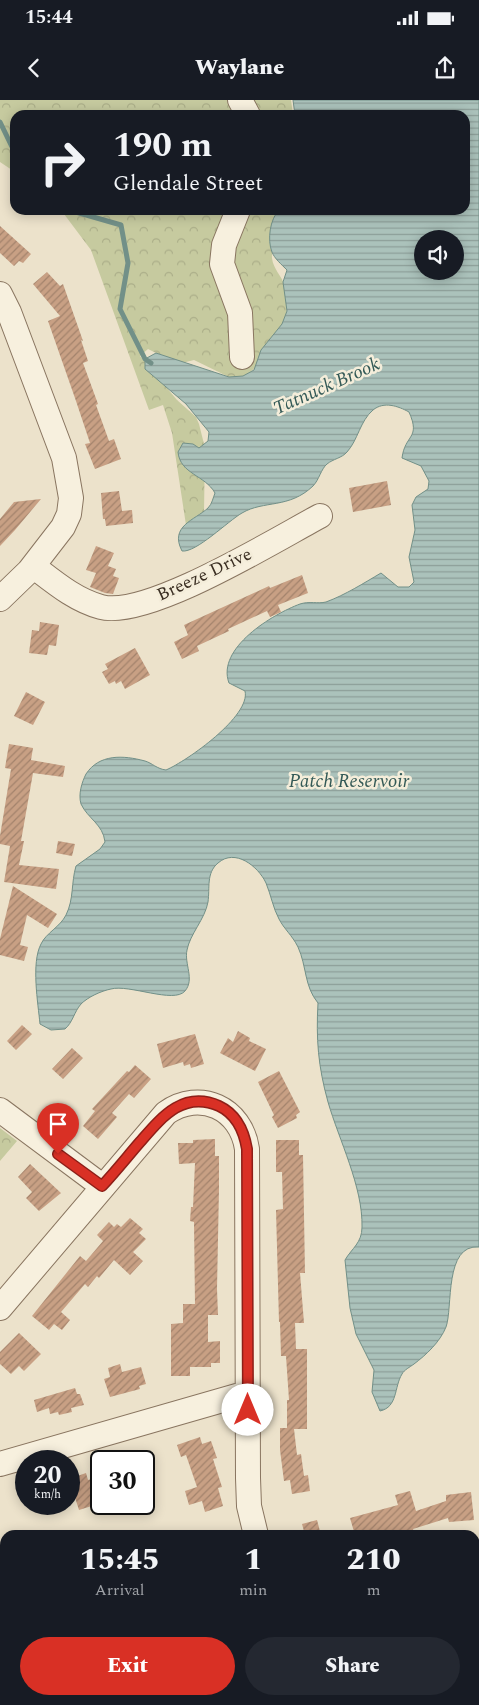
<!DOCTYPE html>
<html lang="en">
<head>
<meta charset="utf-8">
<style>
	:root { --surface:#171b24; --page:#242831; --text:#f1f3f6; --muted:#9ea1a6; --accent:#d93025 }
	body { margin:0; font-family:Spectral,serif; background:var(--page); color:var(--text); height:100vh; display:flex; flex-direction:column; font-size:19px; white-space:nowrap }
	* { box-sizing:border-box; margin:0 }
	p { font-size:16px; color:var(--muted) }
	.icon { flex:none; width:28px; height:28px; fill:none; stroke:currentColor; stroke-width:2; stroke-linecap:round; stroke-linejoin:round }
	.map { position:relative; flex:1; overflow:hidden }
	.panel { position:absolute; left:0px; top:1430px; width:480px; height:175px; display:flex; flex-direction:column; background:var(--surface); border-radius:15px 15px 0 0; box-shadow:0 2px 12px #0003 }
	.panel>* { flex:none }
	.guide { position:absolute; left:10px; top:10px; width:460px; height:105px; border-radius:15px; box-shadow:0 2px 12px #0003; background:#171b24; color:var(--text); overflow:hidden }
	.buttons { position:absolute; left:414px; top:130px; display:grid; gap:10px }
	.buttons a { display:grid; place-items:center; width:50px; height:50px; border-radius:50%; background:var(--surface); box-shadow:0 2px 12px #0003; font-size:25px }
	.speed { position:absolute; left:15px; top:1350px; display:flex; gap:10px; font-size:25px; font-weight:700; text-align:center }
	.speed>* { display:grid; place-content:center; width:65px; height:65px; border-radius:50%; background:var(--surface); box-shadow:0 2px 12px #0003; line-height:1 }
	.speed small { font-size:12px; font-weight:400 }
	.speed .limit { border:2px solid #111; border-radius:8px; background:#fff; color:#111 }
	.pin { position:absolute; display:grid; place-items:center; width:42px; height:42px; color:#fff; margin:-51px -21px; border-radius:50% 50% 50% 0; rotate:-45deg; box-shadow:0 0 5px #0007 }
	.pin .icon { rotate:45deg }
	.me { position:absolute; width:55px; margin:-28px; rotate:0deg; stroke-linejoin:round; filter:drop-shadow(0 0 4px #0008) }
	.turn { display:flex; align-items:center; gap:18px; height:105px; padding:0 20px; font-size:22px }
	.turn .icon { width:65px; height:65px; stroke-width:2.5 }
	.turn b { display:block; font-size:35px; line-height:42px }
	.eta { display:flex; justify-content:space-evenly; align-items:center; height:85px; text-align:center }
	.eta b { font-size:30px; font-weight:800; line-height:35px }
	.button { display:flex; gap:10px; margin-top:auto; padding:10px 20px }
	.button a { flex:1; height:58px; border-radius:30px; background:var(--accent); color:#fff; font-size:20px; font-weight:800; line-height:58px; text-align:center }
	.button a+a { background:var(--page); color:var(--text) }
	.status { display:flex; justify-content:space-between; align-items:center; height:35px; padding:0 25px; background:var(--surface); direction:ltr }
	.status svg { height:14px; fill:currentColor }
	header { display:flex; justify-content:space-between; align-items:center; height:65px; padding:0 20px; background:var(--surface); font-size:22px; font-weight:800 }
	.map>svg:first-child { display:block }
</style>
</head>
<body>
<div class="status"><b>15:44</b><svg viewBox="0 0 49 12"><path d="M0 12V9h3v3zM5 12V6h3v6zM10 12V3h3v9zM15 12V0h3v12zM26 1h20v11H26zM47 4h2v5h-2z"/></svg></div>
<header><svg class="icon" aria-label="back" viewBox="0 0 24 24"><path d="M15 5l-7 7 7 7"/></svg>Waylane<svg class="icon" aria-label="share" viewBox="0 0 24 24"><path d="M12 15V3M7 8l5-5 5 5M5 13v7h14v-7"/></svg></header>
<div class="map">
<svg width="479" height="1605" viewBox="0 0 479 1605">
	<defs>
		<pattern id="park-crowns" width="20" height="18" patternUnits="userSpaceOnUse" patternTransform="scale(1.25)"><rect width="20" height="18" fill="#c6ca9f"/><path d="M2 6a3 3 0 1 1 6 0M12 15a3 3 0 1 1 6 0" fill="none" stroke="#abae89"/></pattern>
		<pattern id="water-rules" width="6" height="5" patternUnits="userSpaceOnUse" patternTransform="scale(1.25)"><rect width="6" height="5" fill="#abc2bb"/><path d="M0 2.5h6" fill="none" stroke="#8c9e98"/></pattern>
		<pattern id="building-hatch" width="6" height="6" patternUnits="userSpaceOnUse" patternTransform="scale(1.25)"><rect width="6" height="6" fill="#c8a084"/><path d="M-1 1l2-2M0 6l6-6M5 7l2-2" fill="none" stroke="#a3836c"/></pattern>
	</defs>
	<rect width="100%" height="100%" fill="#ece2cb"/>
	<path fill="url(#park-crowns)" d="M0 0H291L293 14 15 15V72L0 62Z
		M61 110H286C281 125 271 143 272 158 273 169 282 176 285 186 290 198 287 212 284 224L258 265 246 276 233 279 194 260 178 264 148 249 140 256 177 300 196 317 199 324 205 348 204 412 186 425 172 333 163 305 149 310 91 150Z
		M0 1028 17 1041 0 1061Z"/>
	<path fill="url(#water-rules)" stroke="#729088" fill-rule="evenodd" d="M293 0H479V1147C444 1144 453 1208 446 1227 440 1242 426 1255 414 1264 410 1267 404 1270 402 1274 394 1287 398 1307 380 1311L372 1292 374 1270 356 1234 350 1208 345 1160C352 1148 362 1143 362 1127 363 1087 339 1040 328 1002 318 966 316 939 318 903 304 886 307 867 298 847 292 835 284 829 279 819 273 808 271 795 266 783 258 766 235 748 218 763 206 773 210 788 208 802 205 819 190 834 187 850 184 864 195 879 185 891 174 904 129 884 111 889 101 891 88 897 81 904 74 912 73 922 65 929L51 930 40 924C38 903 31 863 41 844 46 833 60 827 66 815 74 799 71 783 76 766L100 749 105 742C103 724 88 719 81 704 78 694 82 682 86 674 99 654 123 655 145 661 152 663 157 669 166 670 187 661 251 616 245 591L229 583C216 548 273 514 300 504 309 501 318 504 326 502 345 495 364 483 381 473L398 487H409L414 482 409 457 415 430 412 405 416 397 428 389 429 381 421 366 402 358C405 334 421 339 409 312 398 306 384 301 373 310 360 321 358 340 347 352 342 358 333 359 327 364 321 369 319 380 313 386 289 409 264 400 242 413 228 421 196 453 182 451 169 426 195 420 208 408 212 404 213 398 215 393 205 375 180 374 178 352L183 343 193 344 199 348 208 341 209 332 186 304 145 269V259L156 253 229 277 243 276 254 270 261 250 282 224 287 211 283 182 287 170C282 165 274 158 272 152 267 140 270 119 279 110H465V15H295ZM422 139H455V171H422Z"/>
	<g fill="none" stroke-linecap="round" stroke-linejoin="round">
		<path stroke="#729088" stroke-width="5" d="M0 22 15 53
			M69 110 121 125 128 163 120 209 145 259 151 263"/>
	</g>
	<path fill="url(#building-hatch)" d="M0 126 31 154 23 163 19 161 14 166 0 153Z
		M47 172 60 186 63 184 83 241 81 240 88 261 83 263 98 304 96 305 109 341 114 339 121 359 95 369 85 344 90 343 76 301 48 221 60 216 33 184Z
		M387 381 391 405 353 412 349 388Z
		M119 391 122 411 132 410 133 423 106 426 105 419H103L101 393Z
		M41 399 15 430 0 446V419L14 402Z
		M96 446 114 453 108 466 116 469 113 476 119 478 113 494 105 493 90 487 96 473 86 470Z
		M302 475 308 493 278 505 281 512 270 517 267 511 228 529 229 531 197 546 199 551 182 559 174 542 188 535 184 525 269 486 270 488Z
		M40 522 59 525 56 546 49 545 47 555 29 553 32 530 39 531Z
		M135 548 150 575 125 589 121 581 116 584 115 581 109 584 102 572 108 569 105 564Z
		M26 592 45 602 33 625 14 616Z
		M9 644 33 648 31 660 65 666 63 677 33 673 21 741H24L19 765 59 769 56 789 4 782 10 746 0 744V736L11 669 5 668Z
		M58 741 75 744 72 756 56 753Z
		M13 786 57 814 48 828 27 815 20 845 28 847 24 861 0 855V839Z
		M22 925 32 934 16 950 7 941Z
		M238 931 250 938 249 941 266 949 255 971 220 953 228 938 233 942Z
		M195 934 204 964 191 968 190 964 184 966 183 962 163 968 157 944Z
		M72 948 83 958 63 979 52 969Z
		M135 965 151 979 134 998 129 994 112 1013 117 1017 98 1039 83 1026 95 1011 92 1009 127 971 129 972Z
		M279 971 300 1012 296 1015 297 1018 278 1028 272 1017 274 1015 258 982Z
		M215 1039V1056H219V1089L217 1189 218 1215H208V1242L220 1241V1263H211V1267H190V1276H171V1224L183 1223V1204H195L194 1122 190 1121 191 1107H193L195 1063 179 1064 178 1043H193V1040Z
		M276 1040H299V1055H303L305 1173H300L304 1223H295L296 1249H307V1329H294L297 1355 301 1354 304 1376 308 1375 310 1391 292 1394 290 1380 284 1381 280 1350V1328H287V1300H289L286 1256H281L280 1222H279L276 1110 283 1109 282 1072H276Z
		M30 1064 61 1093 39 1111 26 1098 32 1092 18 1077Z
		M130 1118 143 1129 139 1133 146 1139 133 1152 143 1161 130 1175 114 1160 99 1178 97 1176 88 1187 85 1184 61 1212 70 1220 62 1230 54 1224 49 1230 32 1216 80 1156 86 1161 103 1141 97 1135 109 1122 114 1127 117 1124 121 1127Z
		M19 1233 41 1254 24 1271 19 1266 11 1274 0 1264V1252Z
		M120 1264 122 1272 141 1267 146 1284 139 1286 140 1289 110 1297 104 1279 110 1277 108 1268Z
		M75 1288 77 1294H80L84 1305 71 1308 72 1312 59 1315 58 1312 50 1314 49 1308 37 1312 34 1300Z
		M200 1337 202 1344 211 1341 217 1358 213 1359 222 1387 218 1388 223 1406 205 1412 202 1401 189 1405 185 1391 197 1387 186 1355 181 1357 177 1345Z
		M86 1373 88 1380 101 1376V1403L79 1410 69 1379Z
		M410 1391 416 1411 446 1401V1395L471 1392 474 1420 449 1422 448 1418 413 1429 415 1435H355L350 1418 398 1405 395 1395Z
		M317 1420 321 1435H305L302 1424Z"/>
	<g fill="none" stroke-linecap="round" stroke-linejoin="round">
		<defs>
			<path id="minor" d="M240 0 248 15
				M238 110 224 145 222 164 240 213 242 257
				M0 194 9 212 64 358 71 398 69 414 63 427 29 471 0 499
				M33 466C54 482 75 500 101 507 147 519 275 440 320 416
				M0 1010 102 1086
				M0 1208 166 1013C200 989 241 1008 247 1049L248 1378 249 1406 256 1435
				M0 1364 247 1293"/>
			<path id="major" d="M475 1458 479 1457
				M0 1584 5 1582"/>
		</defs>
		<use href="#minor" stroke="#897560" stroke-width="26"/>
		<use href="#major" stroke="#574434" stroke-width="30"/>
		<use href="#minor" stroke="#f7f0de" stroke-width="24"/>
		<use href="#major" stroke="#ecd6a7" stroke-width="28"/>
	</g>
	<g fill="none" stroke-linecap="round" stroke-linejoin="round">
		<defs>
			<path id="route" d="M58 1054 102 1086C115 1072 127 1057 140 1042 161 1018 183 990 219 1006 236 1014 244 1031 247 1049L248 1310"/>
		</defs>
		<use href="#route" stroke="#8d1f18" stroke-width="12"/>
		<use href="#route" stroke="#d93025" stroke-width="9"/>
	</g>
	<g text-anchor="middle" stroke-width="5" stroke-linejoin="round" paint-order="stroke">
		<g font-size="18" fill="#3a2e22" stroke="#f4edda">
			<text transform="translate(204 474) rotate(-25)" y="6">Breeze Drive</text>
		</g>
		<g font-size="19" font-style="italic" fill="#335956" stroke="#f4edda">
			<text transform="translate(326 285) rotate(-24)" y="7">Tatnuck Brook</text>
			<text x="349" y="687">Patch Reservoir</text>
		</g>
	</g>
</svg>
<div class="buttons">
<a><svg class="icon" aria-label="sound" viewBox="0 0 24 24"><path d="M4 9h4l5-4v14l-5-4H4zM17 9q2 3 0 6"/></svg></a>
</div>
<div class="speed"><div>20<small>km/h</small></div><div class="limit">30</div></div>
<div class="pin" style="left:58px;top:1054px;background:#d93025"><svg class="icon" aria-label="arrive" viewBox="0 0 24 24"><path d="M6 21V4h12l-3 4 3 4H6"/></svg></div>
<svg class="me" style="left:248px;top:1310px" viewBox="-20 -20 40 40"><circle r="19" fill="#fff"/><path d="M0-13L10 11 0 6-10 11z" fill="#d93025"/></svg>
<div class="guide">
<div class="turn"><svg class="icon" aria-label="right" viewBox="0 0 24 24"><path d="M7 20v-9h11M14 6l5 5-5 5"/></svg><div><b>190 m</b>Glendale Street</div></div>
</div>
<section class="panel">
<div class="eta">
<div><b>15:45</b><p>Arrival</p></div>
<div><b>1</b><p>min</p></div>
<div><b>210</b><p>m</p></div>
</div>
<div class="button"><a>Exit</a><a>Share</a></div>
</section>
</div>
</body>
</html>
